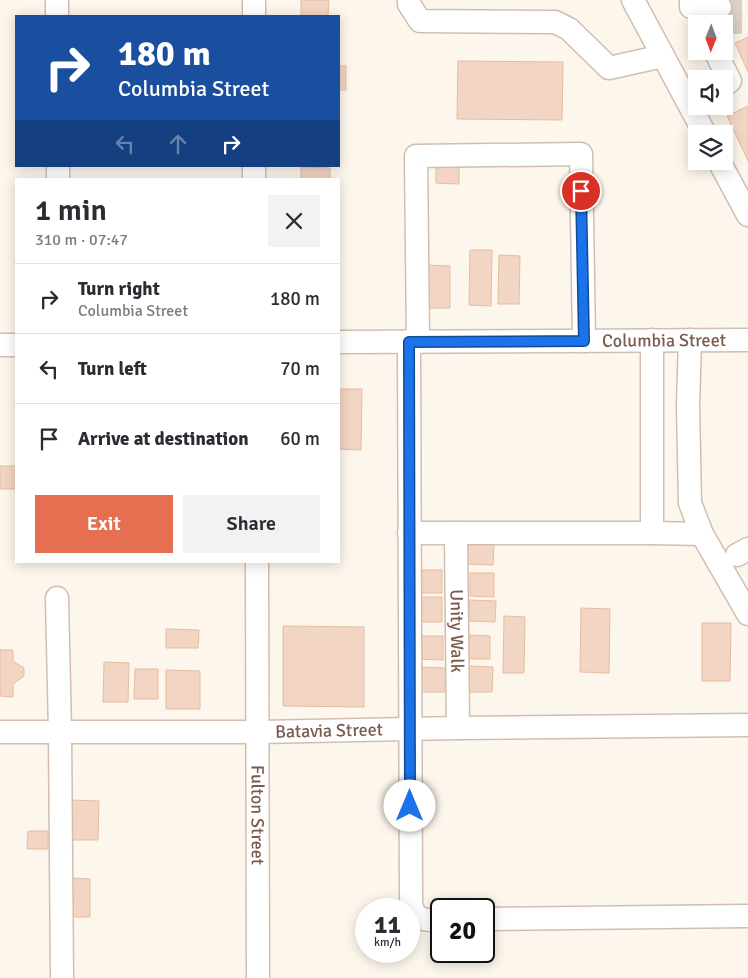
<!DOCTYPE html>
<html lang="en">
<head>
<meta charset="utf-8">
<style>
	:root { --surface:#fff; --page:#f2f2f3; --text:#2b2b33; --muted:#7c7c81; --line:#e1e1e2; --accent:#e76f51 }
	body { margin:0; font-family:Signika,sans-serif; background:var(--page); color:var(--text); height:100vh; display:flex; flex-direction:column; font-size:19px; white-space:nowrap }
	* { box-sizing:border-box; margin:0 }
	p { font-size:16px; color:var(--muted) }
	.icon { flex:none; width:28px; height:28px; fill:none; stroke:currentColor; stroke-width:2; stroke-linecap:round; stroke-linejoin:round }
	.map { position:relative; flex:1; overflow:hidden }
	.details { position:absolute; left:15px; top:178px; width:325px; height:385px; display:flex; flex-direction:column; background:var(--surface); border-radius:0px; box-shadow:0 2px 12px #0003 }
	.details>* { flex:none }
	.top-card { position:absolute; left:15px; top:15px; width:325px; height:152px; border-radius:0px; box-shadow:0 2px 12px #0003; background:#1a4fa0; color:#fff; overflow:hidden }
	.needle { width:32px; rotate:181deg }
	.controls { position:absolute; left:688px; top:15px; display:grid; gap:10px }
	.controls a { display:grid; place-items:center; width:45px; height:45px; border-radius:0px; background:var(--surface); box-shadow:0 2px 12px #0003; font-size:25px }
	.speed { position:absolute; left:355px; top:898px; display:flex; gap:10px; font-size:25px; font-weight:700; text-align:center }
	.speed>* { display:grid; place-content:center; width:65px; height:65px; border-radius:50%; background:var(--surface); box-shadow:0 2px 12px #0003; line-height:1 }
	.speed small { font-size:12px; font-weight:400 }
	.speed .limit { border:2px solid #111; border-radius:8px; background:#fff; color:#111 }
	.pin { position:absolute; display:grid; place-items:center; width:42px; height:42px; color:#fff; margin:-21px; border:2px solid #fff; border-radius:50%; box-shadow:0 1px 5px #0007 }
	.me { position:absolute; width:55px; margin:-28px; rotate:0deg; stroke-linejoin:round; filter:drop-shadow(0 0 4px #0008) }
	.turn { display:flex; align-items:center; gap:18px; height:105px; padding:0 20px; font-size:22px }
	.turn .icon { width:65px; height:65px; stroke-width:2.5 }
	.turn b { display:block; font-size:35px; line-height:42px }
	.lanes { display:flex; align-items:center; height:48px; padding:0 20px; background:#0003; justify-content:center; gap:25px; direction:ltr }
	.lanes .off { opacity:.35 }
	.round { display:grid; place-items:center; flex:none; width:52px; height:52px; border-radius:0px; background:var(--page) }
	.overview { display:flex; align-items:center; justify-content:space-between; height:85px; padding:0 20px }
	h1 { font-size:30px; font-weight:600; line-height:38px }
	.action { display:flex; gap:10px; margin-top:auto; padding:10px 20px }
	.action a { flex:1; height:58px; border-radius:0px; background:var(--accent); color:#fff; font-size:20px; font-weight:600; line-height:58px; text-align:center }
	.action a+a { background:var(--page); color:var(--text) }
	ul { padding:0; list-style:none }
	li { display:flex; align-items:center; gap:15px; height:70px; padding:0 20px; border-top:1px solid var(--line) }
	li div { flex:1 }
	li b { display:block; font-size:19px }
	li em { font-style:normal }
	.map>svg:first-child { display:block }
</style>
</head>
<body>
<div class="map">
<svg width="748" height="978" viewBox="0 0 748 978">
	<rect width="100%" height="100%" fill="#fdf6ec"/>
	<path fill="#f3d5c3" stroke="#e6bba3" d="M301 0H329L328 16H301Z
		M748 37V72L735 43Z
		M458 61 563 62 562 120 457 119Z
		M339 66H346V90H339Z
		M748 106V161L727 116Z
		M436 163 459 164V184L436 183Z
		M301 167 330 168V179H301Z
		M470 250H492L491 306 469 305Z
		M499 255 520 256 519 304H498Z
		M423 265 450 266V308H423Z
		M339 389H362L361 450 339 449Z
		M0 466H16V489H0Z
		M468 544H494L493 565 467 564Z
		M418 570H442V593H418Z
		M470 573H494V597L470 596Z
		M415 597H442V622H415Z
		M469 600 496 601 495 622 469 621Z
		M581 608 610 609 609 673 580 672Z
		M504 616 525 617 524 673H503Z
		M702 623H731L730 681H702Z
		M283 626 364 627V707L283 706Z
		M166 629 199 630 198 648H166Z
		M469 635 490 636V659H469Z
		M420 636H443V660L419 659Z
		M0 650H13V661L24 668V676L13 684V697L0 696Z
		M104 662 129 663 128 702H103Z
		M468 666 493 667 492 692H467Z
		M420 667 446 668 445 692H420Z
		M135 669H158V699H134Z
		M166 670 200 671V709H166Z
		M71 800 99 801 98 840H70Z
		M28 831H48V849H27Z
		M72 878 90 879V917H71Z"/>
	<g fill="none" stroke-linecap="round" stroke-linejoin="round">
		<path stroke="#dcd0c4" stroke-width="22" stroke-dasharray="22 11" stroke-linecap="butt" d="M720 7 748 6
			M720 23H748"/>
		<defs>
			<g id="minor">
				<path d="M57 0V16"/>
				<path d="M254 0V16"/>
				<path d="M409 0V4L420 21 555 22 569 29 609 68 663 56"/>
				<path d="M633 0 705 134"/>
				<path d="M691 0V7H720"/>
				<path d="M701 24 720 23"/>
				<path d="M715 51 730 81 724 85"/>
				<path d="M719 161 748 215"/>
				<path d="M58 166V179"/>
				<path d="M254 166V179"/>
				<path d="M690 340 688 406 690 503 702 534 748 614"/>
				<path d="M409 341 411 903C415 922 425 920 441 920"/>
				<path id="s1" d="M339 342 748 340"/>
				<path d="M418 342 416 156 581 154 584 341"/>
				<path d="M0 345H16"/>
				<path d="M409 533H652V340"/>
				<path id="s2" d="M456 533 458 728"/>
				<path d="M652 533 702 534"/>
				<path d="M737 555 748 549"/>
				<path id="s3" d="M257 561 258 978"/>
				<path d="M57 598 60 732 62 978"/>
				<path id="s4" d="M0 732H259L458 728 748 725"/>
				<path d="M484 919 748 916"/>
			</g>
		</defs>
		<use href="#minor" stroke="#d1beb0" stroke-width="25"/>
		<use href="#minor" stroke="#fff" stroke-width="22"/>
	</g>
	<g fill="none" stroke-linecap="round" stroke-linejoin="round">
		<defs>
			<path id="route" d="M410 806 409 342 584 341 581 191"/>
		</defs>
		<use href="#route" stroke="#114b97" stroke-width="12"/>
		<use href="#route" stroke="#1a73e8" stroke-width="9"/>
	</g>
	<g text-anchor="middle" stroke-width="4.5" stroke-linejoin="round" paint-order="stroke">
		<g font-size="18" fill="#7a5c4d" stroke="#fffaf3">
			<text dy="6" stroke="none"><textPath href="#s1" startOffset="325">Columbia Street</textPath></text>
			<text dy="6" stroke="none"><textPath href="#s2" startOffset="98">Unity Walk</textPath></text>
			<text dy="6" stroke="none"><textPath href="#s4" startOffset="329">Batavia Street</textPath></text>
			<text dy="6" stroke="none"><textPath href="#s3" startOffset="254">Fulton Street</textPath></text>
		</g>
	</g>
</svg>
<div class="controls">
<a><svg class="needle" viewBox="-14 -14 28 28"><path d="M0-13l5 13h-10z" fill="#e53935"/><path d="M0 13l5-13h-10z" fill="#7c7c81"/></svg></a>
<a><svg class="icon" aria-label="sound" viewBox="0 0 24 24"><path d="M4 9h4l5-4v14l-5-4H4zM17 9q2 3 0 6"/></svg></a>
<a><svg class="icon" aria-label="layers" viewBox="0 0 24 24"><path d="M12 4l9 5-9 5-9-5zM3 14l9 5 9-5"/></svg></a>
</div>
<div class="speed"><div>11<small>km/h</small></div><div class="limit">20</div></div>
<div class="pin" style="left:581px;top:191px;background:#d93025"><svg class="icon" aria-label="arrive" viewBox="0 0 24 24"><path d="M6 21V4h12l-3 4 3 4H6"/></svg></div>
<svg class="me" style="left:410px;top:806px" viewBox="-20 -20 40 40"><circle r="19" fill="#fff"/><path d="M0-13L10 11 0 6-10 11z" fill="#1a73e8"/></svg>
<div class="top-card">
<div class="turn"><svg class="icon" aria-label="right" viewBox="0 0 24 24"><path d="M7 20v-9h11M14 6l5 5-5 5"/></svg><div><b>180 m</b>Columbia Street</div></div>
<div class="lanes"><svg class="icon off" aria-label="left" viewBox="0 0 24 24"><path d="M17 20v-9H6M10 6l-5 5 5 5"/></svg><svg class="icon off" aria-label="ahead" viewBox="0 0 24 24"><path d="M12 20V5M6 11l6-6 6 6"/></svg><svg class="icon" aria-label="right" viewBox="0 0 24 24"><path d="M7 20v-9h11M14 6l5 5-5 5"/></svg></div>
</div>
<section class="details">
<div class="overview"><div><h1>1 min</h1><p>310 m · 07:47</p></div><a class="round"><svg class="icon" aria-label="close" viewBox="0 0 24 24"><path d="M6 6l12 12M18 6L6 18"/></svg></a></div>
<ul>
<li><svg class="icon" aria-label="right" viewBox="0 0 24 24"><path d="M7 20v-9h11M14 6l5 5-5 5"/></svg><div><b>Turn right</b><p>Columbia Street</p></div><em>180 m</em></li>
<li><svg class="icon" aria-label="left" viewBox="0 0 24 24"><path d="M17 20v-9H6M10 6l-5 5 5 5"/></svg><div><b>Turn left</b></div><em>70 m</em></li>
<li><svg class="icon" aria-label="arrive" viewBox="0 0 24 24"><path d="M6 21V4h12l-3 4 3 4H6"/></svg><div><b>Arrive at destination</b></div><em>60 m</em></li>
</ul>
<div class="action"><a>Exit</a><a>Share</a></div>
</section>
</div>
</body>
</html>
